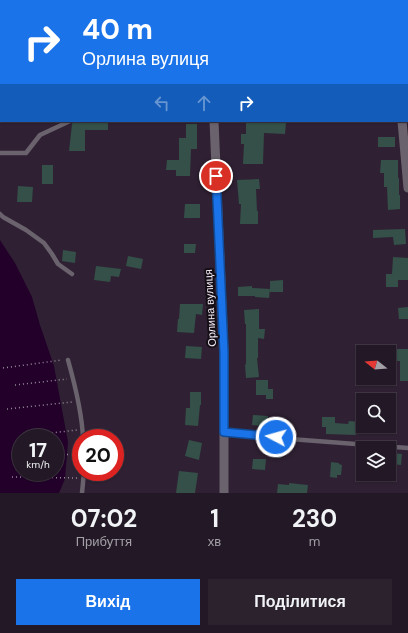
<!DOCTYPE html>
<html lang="uk">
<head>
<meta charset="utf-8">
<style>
	:root { --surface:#231926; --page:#2b222e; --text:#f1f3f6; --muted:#a3a0a7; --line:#403843; --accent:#1a73e8 }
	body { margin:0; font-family:"DM Sans",sans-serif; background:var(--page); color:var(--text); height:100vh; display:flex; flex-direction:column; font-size:15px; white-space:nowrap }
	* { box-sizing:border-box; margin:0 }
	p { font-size:13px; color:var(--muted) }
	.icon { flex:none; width:22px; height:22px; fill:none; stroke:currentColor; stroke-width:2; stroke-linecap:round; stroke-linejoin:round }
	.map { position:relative; height:493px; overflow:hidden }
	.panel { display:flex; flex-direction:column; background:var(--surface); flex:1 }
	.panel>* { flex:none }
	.guide { position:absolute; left:0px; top:0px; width:408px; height:122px; box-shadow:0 1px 3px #0004,0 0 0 1px var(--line); background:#1a73e8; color:#fff; overflow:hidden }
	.needle { width:26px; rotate:287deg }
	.tools { position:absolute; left:356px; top:345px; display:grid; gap:8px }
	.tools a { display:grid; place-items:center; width:40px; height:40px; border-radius:0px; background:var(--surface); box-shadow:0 1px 3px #0004,0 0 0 1px var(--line); font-size:20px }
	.speed { position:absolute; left:12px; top:429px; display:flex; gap:8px; font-size:20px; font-weight:700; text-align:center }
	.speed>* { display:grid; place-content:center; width:52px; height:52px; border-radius:50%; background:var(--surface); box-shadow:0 1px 3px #0004,0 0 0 1px var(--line); line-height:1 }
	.speed small { font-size:10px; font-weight:400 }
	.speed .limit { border:6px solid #d22; background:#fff; color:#111 }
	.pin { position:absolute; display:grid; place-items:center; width:34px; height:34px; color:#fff; margin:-17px; border:2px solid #fff; border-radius:50%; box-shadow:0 1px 4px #0007 }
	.me { position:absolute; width:44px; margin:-22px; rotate:276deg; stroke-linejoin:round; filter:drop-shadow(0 0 3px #0008) }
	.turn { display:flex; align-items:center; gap:14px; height:84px; padding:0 16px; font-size:18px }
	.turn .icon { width:52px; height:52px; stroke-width:2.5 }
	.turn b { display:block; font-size:28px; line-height:34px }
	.lanes { display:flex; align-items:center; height:38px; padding:0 16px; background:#0003; justify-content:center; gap:20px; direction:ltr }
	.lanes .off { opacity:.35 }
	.eta { display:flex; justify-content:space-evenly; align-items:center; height:68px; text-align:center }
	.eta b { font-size:24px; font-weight:700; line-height:28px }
	.primary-button { display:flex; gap:8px; margin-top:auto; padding:8px 16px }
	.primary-button a { flex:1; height:46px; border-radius:0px; background:var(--accent); color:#fff; font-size:16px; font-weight:700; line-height:46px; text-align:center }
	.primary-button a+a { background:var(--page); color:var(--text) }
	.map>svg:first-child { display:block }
</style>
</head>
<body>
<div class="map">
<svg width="408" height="493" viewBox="0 0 408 493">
	<rect width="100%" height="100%" fill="#2f2133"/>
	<path fill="#22002a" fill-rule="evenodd" d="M0 240 15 263 32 297 40 325 54 366 68 442 65 479 59 493H0ZM21 438H55V472H21Z"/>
	<path fill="#345048" d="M74 121H80V122L108 121V130H85V151H69L72 124Z
		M246 122 286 123 285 134 264 133 263 164H243L244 144H241V134H246Z
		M186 124H197V149H191L190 176H176V170H166L167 160H179V138H186Z
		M378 137H395V147H378Z
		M381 160H398V178H399V195H400V209L388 210 387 187H384V173H380Z
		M42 165H53V184H42Z
		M259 179 260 189H256L257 211H258V224H240L241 204H239L237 180Z
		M18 186 33 187 32 202H17Z
		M185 204H200V218H184Z
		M405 229 406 244 394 245 393 237 373 238V230Z
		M184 244H196L195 253H184Z
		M63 250 76 252 75 263 62 261Z
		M128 256 143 259 141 269 126 266Z
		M393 257 408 258V280H398V287H386V274H392Z
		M96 266 121 269 119 277 111 276 110 282 94 280Z
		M283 280V292H270V281Z
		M252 286V288L270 289 269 298 255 297V296H238V287Z
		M180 304H203L202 315 196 314 194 333 177 332 178 319H179Z
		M408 307V319H399L398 308Z
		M259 309V329H265L264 339 258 338V358H257L259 377 246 378 245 365 246 364V324H245L244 310Z
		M186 346 202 347 201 359 185 358Z
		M395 349H408V381H400V361H395Z
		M256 380H268V389H273V399H266V395H256Z
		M190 392H201V405H200L198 426 185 425 186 408H190Z
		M253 415 268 416 267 427 252 425Z
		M322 417H335V423L348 424 349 421 361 422 360 430 357 429 356 435 326 434V427H322Z
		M189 440 202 443 199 460 185 456Z
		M270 447 282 448 281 458 269 456Z
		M391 453 402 454 401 465 390 464Z
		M253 459H266L265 470 252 469Z
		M331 462 339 463V464L342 465 341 475H337V478L330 477Z
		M179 471 198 473 195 493H176Z
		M289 483 308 485 307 493H277L278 484 289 485Z"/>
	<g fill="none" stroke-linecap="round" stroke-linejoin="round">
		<path stroke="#978b9a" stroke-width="1.5" stroke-dasharray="1 3" stroke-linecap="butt" d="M3 368 62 360
			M15 385 67 379
			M7 409 72 402
			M24 436 77 430
			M55 455 81 454
			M15 456H21
			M12 477 78 478"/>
		<path stroke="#6a626c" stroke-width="4.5" d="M407 111H408
			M0 153H26L40 135 70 121
			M0 214 3 217 26 230 44 243 52 254 58 264 72 274
			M68 360C75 385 82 412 83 438
			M224 432 290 439 408 448
			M82 493 84 472"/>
		<path stroke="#6a626c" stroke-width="9" d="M392 0V1
			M199 1 206 0
			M0 29H1
			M214 121 224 352V493
			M402 121 408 188"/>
	</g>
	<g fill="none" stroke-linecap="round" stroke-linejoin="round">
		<defs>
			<path id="route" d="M216 176 224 352V432L276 437"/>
		</defs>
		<use href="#route" stroke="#114b97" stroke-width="10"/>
		<use href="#route" stroke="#1a73e8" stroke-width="7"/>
	</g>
	<g text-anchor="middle" stroke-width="4" stroke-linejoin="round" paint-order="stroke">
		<g font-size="11" fill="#f7edf9" stroke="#140e15">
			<text transform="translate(210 308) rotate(-93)" y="4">Орлина вулиця</text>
		</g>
	</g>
</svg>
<div class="tools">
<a><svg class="needle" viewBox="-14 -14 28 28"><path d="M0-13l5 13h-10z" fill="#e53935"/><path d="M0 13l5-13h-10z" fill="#a3a0a7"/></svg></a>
<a><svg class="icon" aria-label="search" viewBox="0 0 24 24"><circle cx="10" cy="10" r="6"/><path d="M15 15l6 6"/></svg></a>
<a><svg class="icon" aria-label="layers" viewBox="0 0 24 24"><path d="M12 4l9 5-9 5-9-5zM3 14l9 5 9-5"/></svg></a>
</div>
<div class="speed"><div>17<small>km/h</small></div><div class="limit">20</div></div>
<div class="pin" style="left:216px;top:176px;background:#d93025"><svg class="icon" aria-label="arrive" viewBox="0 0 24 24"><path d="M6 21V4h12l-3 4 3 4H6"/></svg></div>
<svg class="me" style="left:276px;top:437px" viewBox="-20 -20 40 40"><circle r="17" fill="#1a73e8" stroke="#fff" stroke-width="3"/><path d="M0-11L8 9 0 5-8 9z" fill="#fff"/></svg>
<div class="guide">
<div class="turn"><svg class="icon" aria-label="right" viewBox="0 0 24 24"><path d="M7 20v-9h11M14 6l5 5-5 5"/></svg><div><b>40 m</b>Орлина вулиця</div></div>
<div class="lanes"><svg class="icon off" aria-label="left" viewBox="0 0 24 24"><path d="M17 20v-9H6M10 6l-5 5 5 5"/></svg><svg class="icon off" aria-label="ahead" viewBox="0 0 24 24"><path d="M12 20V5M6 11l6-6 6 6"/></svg><svg class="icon" aria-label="right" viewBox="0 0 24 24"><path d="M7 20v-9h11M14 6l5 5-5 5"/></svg></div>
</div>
</div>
<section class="panel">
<div class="eta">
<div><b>07:02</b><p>Прибуття</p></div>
<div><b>1</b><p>хв</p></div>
<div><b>230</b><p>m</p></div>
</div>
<div class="primary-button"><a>Вихід</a><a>Поділитися</a></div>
</section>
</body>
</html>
